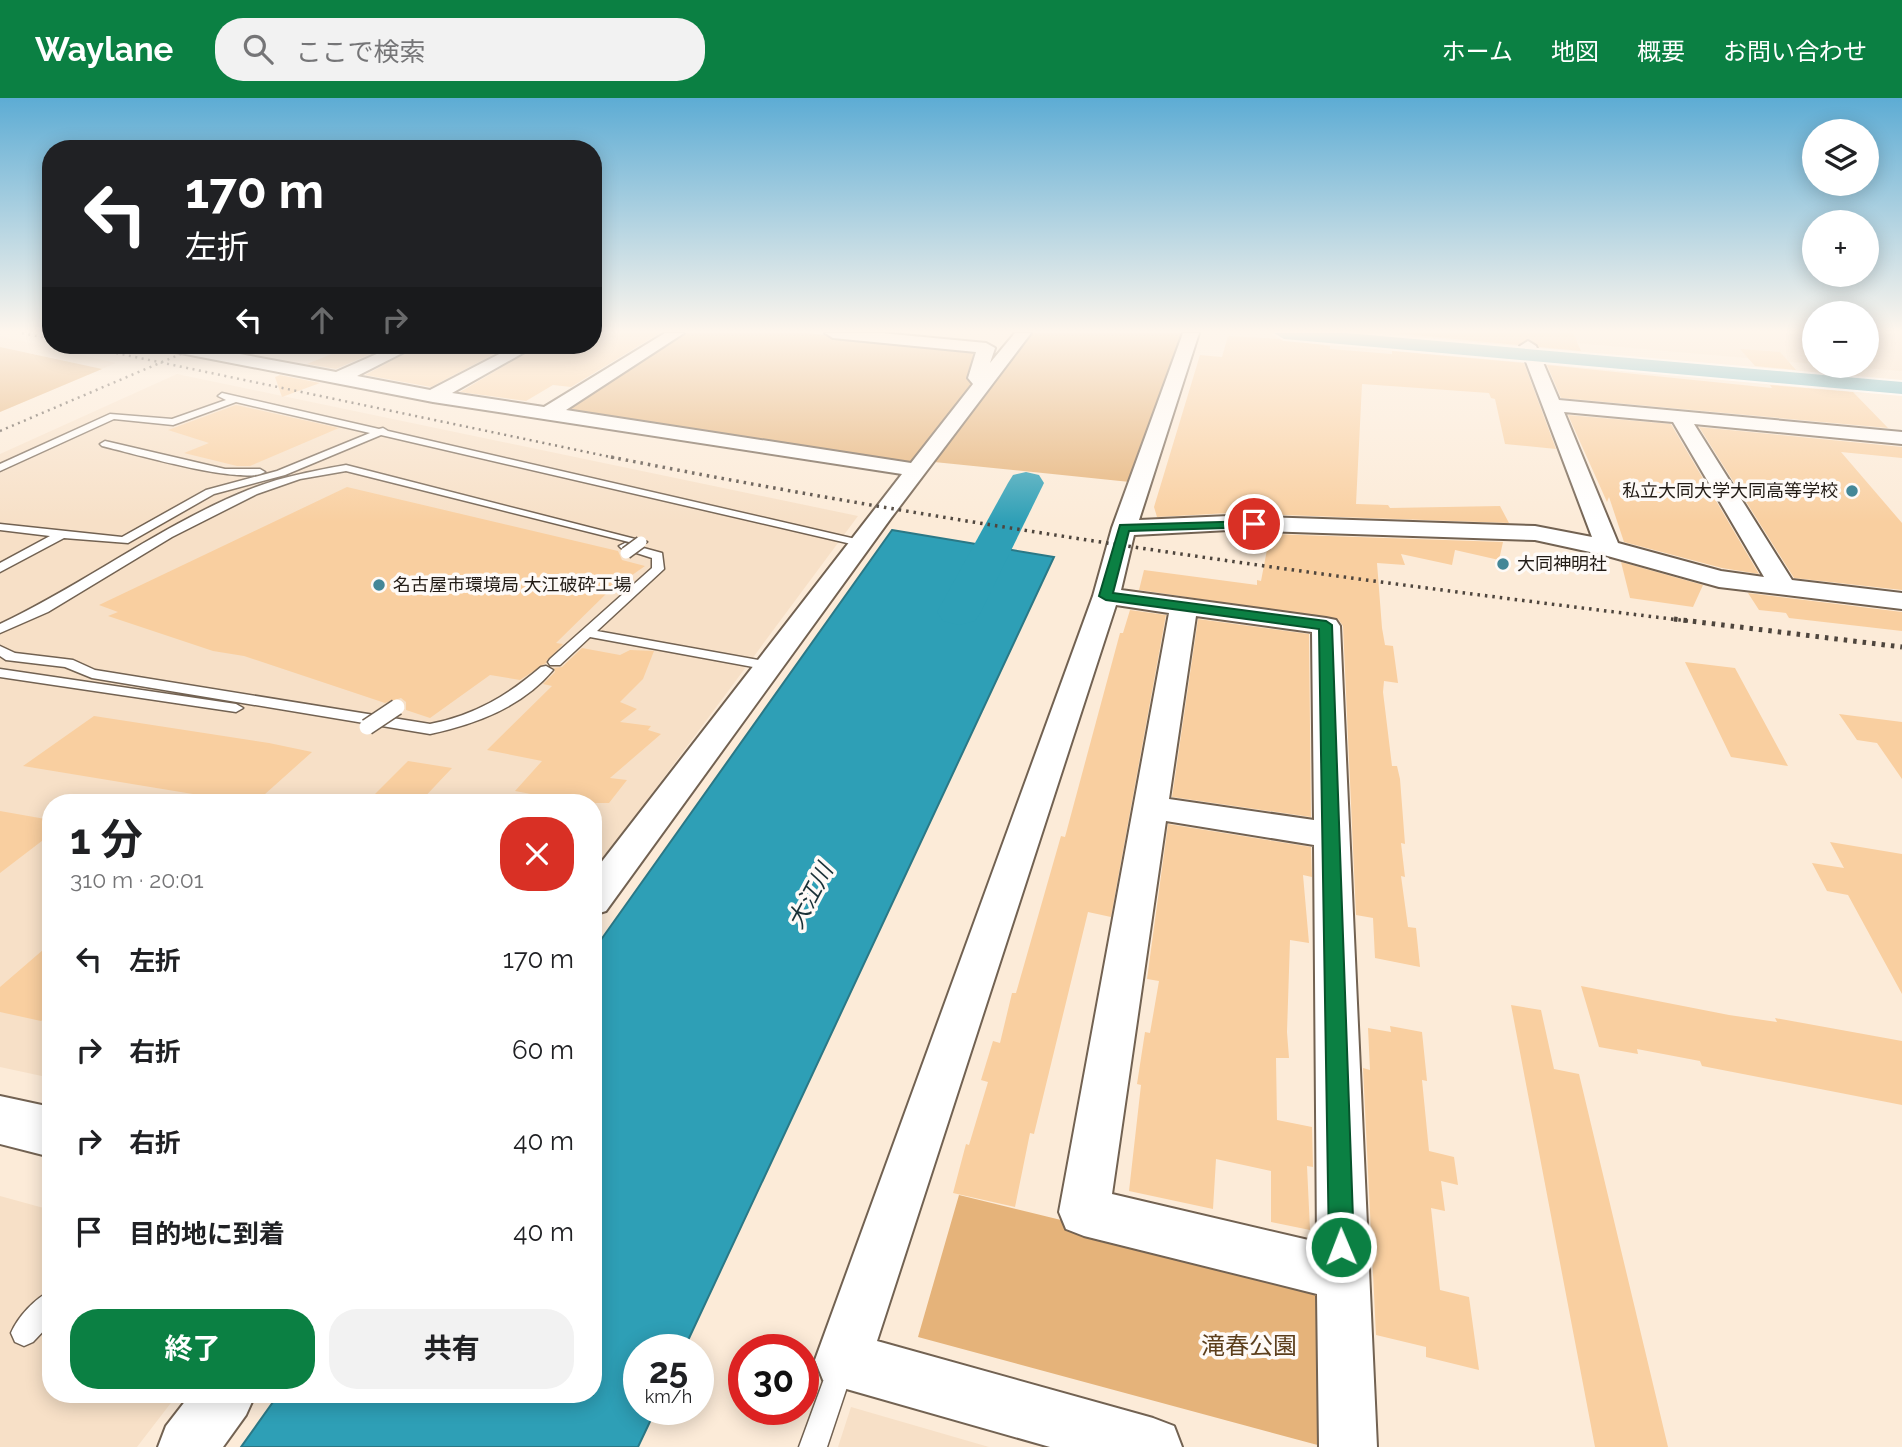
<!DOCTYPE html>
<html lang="ja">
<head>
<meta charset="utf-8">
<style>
	:root { --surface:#fff; --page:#f2f2f2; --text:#202124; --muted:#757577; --accent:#0b8043 }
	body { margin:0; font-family:Raleway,"Noto Sans JP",sans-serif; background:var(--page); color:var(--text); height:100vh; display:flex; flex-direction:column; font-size:26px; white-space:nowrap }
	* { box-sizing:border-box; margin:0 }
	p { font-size:23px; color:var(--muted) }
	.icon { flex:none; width:38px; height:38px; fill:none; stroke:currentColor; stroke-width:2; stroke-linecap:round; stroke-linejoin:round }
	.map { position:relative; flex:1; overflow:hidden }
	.side { position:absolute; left:42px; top:696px; width:560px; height:609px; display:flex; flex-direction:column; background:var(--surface); border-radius:28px; box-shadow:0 4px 18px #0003 }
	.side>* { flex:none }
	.banner { position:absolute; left:42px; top:42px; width:560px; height:214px; border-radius:28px; box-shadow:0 4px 18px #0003; background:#202124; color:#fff; overflow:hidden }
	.buttons { position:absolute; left:1802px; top:21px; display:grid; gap:14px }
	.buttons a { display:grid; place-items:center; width:77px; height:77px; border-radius:50%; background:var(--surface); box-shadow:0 4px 18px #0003; font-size:35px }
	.speed { position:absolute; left:623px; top:1236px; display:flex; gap:14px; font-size:35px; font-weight:700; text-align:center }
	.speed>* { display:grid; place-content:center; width:91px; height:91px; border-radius:50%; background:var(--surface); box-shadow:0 4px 18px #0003; line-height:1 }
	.speed small { font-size:18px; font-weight:400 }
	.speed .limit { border:10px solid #d22; background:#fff; color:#111 }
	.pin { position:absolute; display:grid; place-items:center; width:60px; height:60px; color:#fff; margin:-30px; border:4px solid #fff; border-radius:50%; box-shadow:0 2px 7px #0007 }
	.me { position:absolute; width:77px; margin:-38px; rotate:359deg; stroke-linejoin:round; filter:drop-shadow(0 0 5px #0008) }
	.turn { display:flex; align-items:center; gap:24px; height:147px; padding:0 28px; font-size:32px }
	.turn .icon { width:91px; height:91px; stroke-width:2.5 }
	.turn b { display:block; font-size:49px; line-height:60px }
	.lanes { display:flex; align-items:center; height:66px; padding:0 28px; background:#0003; justify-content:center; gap:35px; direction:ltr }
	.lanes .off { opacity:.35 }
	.round { display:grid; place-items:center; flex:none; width:74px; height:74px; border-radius:28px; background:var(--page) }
	.head { display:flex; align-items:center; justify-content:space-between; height:119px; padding:0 28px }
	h1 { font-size:42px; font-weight:700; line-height:52px }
	.cta { display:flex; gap:14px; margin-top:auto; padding:14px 28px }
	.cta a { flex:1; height:80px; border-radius:28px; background:var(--accent); color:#fff; font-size:28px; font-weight:700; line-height:80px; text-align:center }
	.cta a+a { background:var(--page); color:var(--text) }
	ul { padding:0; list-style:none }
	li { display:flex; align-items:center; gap:21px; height:91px; padding:0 28px }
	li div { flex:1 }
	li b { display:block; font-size:26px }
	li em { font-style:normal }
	header { display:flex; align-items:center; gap:42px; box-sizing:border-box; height:98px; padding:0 35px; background:var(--accent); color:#fff }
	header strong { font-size:33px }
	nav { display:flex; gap:38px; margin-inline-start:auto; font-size:24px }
	.search { width:490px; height:63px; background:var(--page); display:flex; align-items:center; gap:18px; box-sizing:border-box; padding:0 24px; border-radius:28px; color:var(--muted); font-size:26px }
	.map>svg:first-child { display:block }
</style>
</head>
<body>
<header>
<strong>Waylane</strong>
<div class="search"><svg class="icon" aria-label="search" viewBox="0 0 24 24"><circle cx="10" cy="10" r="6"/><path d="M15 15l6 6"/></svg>ここで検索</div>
<nav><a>ホーム</a><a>地図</a><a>概要</a><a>お問い合わせ</a></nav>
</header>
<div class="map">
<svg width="1902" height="1349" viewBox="0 0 1902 1349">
	<rect width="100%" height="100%" fill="#fcebd8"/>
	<path fill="#f7e0c7" d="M1462 235H1815V266Z
		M1867 235H1902V273L1839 268H1867Z
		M0 238 116 265 0 314Z
		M177 276 858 418 593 775V705H51V980L0 969V356Z
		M0 1098 51 1112V1297H177L137 1349H0Z
		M851 1309 989 1349H838Z"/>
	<path fill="#e5b37a" d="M684 235H806L981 252 974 286 917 360 908 364 567 314 565 310Z
		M1029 235H1183L1130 384 934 364Z
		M0 249 102 271 0 314Z
		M959 1097 1327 1187 1325 1349 918 1239Z"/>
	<path fill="#2e9fb6" stroke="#2b7886" stroke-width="2" d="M892 432 1054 459 684 1251H639V1311H656L638 1349H241L278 1297H593V853Z"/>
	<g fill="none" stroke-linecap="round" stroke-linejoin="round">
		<path fill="#2e9fb6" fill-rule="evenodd" d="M1026 374 1039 377 1044 385 981 514 975 523 959 527 943 523 937 514 1008 385 1013 377Z"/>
	</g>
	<path fill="#f9cfa0" d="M593 235H660L571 289 553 287 526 303 460 294 539 247H593Z
		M1393 235H1573L1581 253 1539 249 1529 241 1518 247Z
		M1228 238 1279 241 1330 248V251L1392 256V253L1524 265 1556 351 1505 346 1495 301 1491 300 1489 295 1362 286 1356 406 1388 407 1390 410 1500 408 1509 425 1229 415 1157 419 1154 409 1200 257 1222 259Z
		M354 247H391L336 271 307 266Z
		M420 247H512L431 289 365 277Z
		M1740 251 1780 254 1796 272 1755 268Z
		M1547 267 1772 290 1770 287 1853 294 1888 330 1561 300Z
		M280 277 320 285 282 299 275 279Z
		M236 307 339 330 250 368H237L184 355 209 345 168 332Z
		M1568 317 1671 326 1759 476 1722 470 1624 444 1609 399 1607 404Z
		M1699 329 1902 349V360L1841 354 1902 425V492L1794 480Z
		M347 389 618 453 622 462 645 468 608 494 556 545 563 546 546 565 520 582 490 577 430 620 406 612V604L401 600 385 605 244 558 213 553 108 518 118 514 99 507Z
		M1270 436 1503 444 1499 462 1455 452 1452 467 1401 456 1405 467 1377 465 1382 530 1385 547 1393 548 1398 585 1384 583 1383 594 1392 668H1397L1400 681 1405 746 1401 745 1405 779 1401 778 1408 829 1416 830 1420 869 1375 860 1373 820 1356 817 1343 528 1338 521 1139 492 1144 472 1257 487V482L1261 483Z
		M1621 464 1703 487 1693 509 1630 500Z
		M1748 495 1902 514V533L1789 520 1786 515 1759 512Z
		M1130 512 1166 517 1111 819 1088 814 1034 1036 1030 1035 1015 1109 953 1095 966 1046 969 1047 988 984 981 982 993 943 1000 945 1012 895H1016L1061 738 1065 739 1120 535H1123Z
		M1198 521 1309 536 1311 719 1172 699Z
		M582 550 620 557 630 552 654 553 643 581 620 604 637 611 620 624 651 628 648 632 661 636 610 680 627 682 609 705H578L515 693 542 663 487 652 552 588 543 586 555 574 554 570 562 569Z
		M1685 564 1735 570 1788 668 1731 659Z
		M1839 616 1902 624V681L1877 645 1857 642Z
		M94 618 269 645 312 654 255 705H211L217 700 23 668Z
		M408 663 452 670 419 705H366Z
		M0 713 51 722V736L0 775Z
		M1168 726 1311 749 1312 779 1303 777 1309 845 1290 842 1287 934 1289 960H1276L1277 1022 1312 1029 1313 1069 1307 1068 1310 1132 1271 1124V1073L1216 1061 1213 1111 1129 1093 1141 987 1137 986 1145 934 1150 935 1159 883 1147 881Z
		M1830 744 1902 756V896L1848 797 1827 793 1812 765 1844 770Z
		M51 845V915L41 923 0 914V889Z
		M1581 888 1729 917 1777 924 1775 920 1902 943V1007L1702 968 1700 963 1637 951 1638 956 1599 949Z
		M1511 907 1541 912 1554 971 1579 976 1668 1349H1595Z
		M1390 928 1422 934 1427 983 1422 982 1429 1053 1454 1059 1458 1087 1441 1083 1445 1113 1431 1110 1440 1192 1469 1199 1479 1272 1426 1259V1249L1376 1237 1363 970 1370 972 1368 930 1391 934Z"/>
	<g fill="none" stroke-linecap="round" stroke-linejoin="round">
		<defs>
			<path id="service" d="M222 295 379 331 383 330 388 333 860 442 866 445 860 448 381 337 285 377 214 396 128 445 64 440 0 474V465L50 438 0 432V426L122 439 206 392 277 373 370 335 236 304 173 327 114 321 0 373V366L110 316 172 321 226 302 218 298Z
				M105 343 225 371H260L265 374C244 388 131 355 102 348L100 346Z
				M346 367 647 444 641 447 346 373 300 381 257 396 172 439 48 514 0 535V526C85 486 161 427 248 392 280 379 313 373 346 367Z
				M625 445 662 455 664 471 597 533 769 564 774 565 776 568 774 571 769 572 590 539 560 567H550L548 564 550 561 652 470V460L621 450 619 448Z
				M0 548 15 555 73 562 95 572 430 626C475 617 507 598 541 569L546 568 553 572C522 609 476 626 430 636L92 580 65 569 6 562 0 558Z
				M0 571 236 606 243 610 236 614 0 579Z
				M51 1193V1225L33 1244 24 1248 15 1244 11 1235C18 1219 35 1200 51 1193Z
				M841 1255 850 1259 854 1268 827 1349H799L832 1259Z"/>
			<path id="minor" d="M665 235H684L566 312 911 365 973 286 968 280 976 254 833 240 825 235H881L986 245 995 250 990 265 1015 235H1031L891 420 606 813 593 817V775L902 376 433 304 165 252 157 247H191L336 274 397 247H418L357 278 430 292 517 247H537L452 295 544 309Z
				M1183 235H1199L1139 422 1229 418 1535 428 1592 439 1520 248 1528 243 1536 248 1559 302 1902 334V346L1694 326 1792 482 1902 495V511L1719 489 1604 457 1535 442 1229 432 1134 437 1121 492 1326 520 1336 522 1340 528 1377 1349H1319L1317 1196 1084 1138 1066 1131 1059 1114 1169 515 1116 507 877 1243 1153 1320 1174 1328 1182 1349H1050L843 1290 823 1282 815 1262 1093 498 1112 430ZM1564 314 1673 324 1764 479 1721 473 1618 445ZM1196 518 1312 534 1314 722 1169 701ZM1166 723 1314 747 1317 1144 1112 1096Z
				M190 1297H255L246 1317 223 1349H158L166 1328Z"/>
			<path id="tertiary" d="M0 998 51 1009V1059L0 1046Z"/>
			<path id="trunk" d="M1274 235H1346L1902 284V296L1284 241Z"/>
		</defs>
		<use href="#service" stroke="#726252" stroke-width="3"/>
		<use href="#minor" stroke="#726252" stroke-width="4"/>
		<use href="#tertiary" stroke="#726252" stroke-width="4"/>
		<use href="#trunk" stroke="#fff" stroke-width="4"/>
		<use href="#service" fill="#fff" fill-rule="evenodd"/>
		<use href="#minor" fill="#fff" fill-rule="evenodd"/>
		<use href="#tertiary" fill="#fff" fill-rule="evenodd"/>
		<use href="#trunk" fill="#6ebacb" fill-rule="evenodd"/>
		<path stroke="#4e453d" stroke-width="2.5" stroke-dasharray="2 4.5" stroke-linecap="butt" d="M22 235 51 241
			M78 247 620 361
			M0 333 202 247"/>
		<path stroke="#4e453d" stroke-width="3.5" stroke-dasharray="2.5 5" stroke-linecap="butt" d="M611 359C968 430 1327 479 1688 523"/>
		<path stroke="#4e453d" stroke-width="5" stroke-dasharray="3.5 6" stroke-linecap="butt" d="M1674 521 1902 549"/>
		<defs>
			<path id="service-bridge-far1" d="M626 455 641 444"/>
			<path id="service-bridge" d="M367 629 397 609"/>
		</defs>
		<use href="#service-bridge-far1" stroke="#726252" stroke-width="14" stroke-linecap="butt"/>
		<use href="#service-bridge" stroke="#726252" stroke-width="18" stroke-linecap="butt"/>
		<use href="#service-bridge-far1" stroke="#fff" stroke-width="11"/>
		<use href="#service-bridge" stroke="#fff" stroke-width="15"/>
	</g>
	<linearGradient id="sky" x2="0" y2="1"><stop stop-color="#5dacd4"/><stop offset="0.55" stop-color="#fef6ed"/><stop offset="1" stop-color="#fef6ed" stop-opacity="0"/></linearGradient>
	<rect width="1902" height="424" fill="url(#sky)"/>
	<path fill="#0b8043" stroke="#07532c" stroke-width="2" d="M1254 423 1260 426 1258 429 1129 433 1113 495 1326 523 1332 527 1354 1149 1350 1158 1341 1161 1333 1158 1329 1149 1319 531 1106 502 1099 498 1120 427Z"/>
	<g fill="#448797" stroke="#fefaf7" stroke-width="2.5">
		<circle cx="1852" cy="393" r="7"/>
		<circle cx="1503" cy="466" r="7"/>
		<circle cx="379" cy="487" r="7"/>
	</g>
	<g text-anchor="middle" stroke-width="7" stroke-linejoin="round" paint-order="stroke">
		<g font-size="18" fill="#231c16" stroke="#fefaf7" text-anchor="start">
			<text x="1838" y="399" text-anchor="end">私立大同大学大同高等学校</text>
			<text x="1517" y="472">大同神明社</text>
			<text x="393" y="493">名古屋市環境局 大江破砕工場</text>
		</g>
		<g font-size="23" font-style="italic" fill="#193137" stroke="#fefaf7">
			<text transform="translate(810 798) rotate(-62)" y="8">大江川</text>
		</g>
		<g font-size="24" fill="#5c3f1d" stroke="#fefaf7">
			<text x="1249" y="1256">滝春公園</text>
		</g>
	</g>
</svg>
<div class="buttons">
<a><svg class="icon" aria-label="layers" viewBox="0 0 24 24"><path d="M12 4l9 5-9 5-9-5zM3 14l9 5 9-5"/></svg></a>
<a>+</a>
<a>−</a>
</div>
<div class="speed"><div>25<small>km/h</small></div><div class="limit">30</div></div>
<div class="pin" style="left:1254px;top:426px;background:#d93025"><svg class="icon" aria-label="arrive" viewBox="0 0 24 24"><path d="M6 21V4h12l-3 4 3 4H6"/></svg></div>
<svg class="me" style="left:1341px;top:1149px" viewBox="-20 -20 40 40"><circle r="17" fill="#0b8043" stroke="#fff" stroke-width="3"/><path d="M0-11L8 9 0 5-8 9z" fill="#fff"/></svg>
<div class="banner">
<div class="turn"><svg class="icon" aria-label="left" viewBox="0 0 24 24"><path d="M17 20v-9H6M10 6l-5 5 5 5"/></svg><div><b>170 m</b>左折</div></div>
<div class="lanes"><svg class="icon" aria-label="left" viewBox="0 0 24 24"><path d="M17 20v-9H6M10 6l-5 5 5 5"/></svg><svg class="icon off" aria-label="ahead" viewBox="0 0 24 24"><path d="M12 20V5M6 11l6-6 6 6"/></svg><svg class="icon off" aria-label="right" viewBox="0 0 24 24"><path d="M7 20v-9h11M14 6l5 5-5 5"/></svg></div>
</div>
<section class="side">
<div class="head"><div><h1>1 分</h1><p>310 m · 20:01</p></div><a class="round" style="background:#d93025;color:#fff"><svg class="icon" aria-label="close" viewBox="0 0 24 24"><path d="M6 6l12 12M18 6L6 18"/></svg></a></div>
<ul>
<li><svg class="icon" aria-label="left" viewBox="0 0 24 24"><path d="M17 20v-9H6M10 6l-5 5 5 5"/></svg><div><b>左折</b></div><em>170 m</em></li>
<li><svg class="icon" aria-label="right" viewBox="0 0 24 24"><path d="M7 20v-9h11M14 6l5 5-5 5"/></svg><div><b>右折</b></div><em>60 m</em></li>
<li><svg class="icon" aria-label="right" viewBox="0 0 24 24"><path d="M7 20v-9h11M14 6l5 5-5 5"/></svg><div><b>右折</b></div><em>40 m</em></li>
<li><svg class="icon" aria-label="arrive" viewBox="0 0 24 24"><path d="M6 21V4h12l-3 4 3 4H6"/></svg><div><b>目的地に到着</b></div><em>40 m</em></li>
</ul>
<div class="cta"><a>終了</a><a>共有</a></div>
</section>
</div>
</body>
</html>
